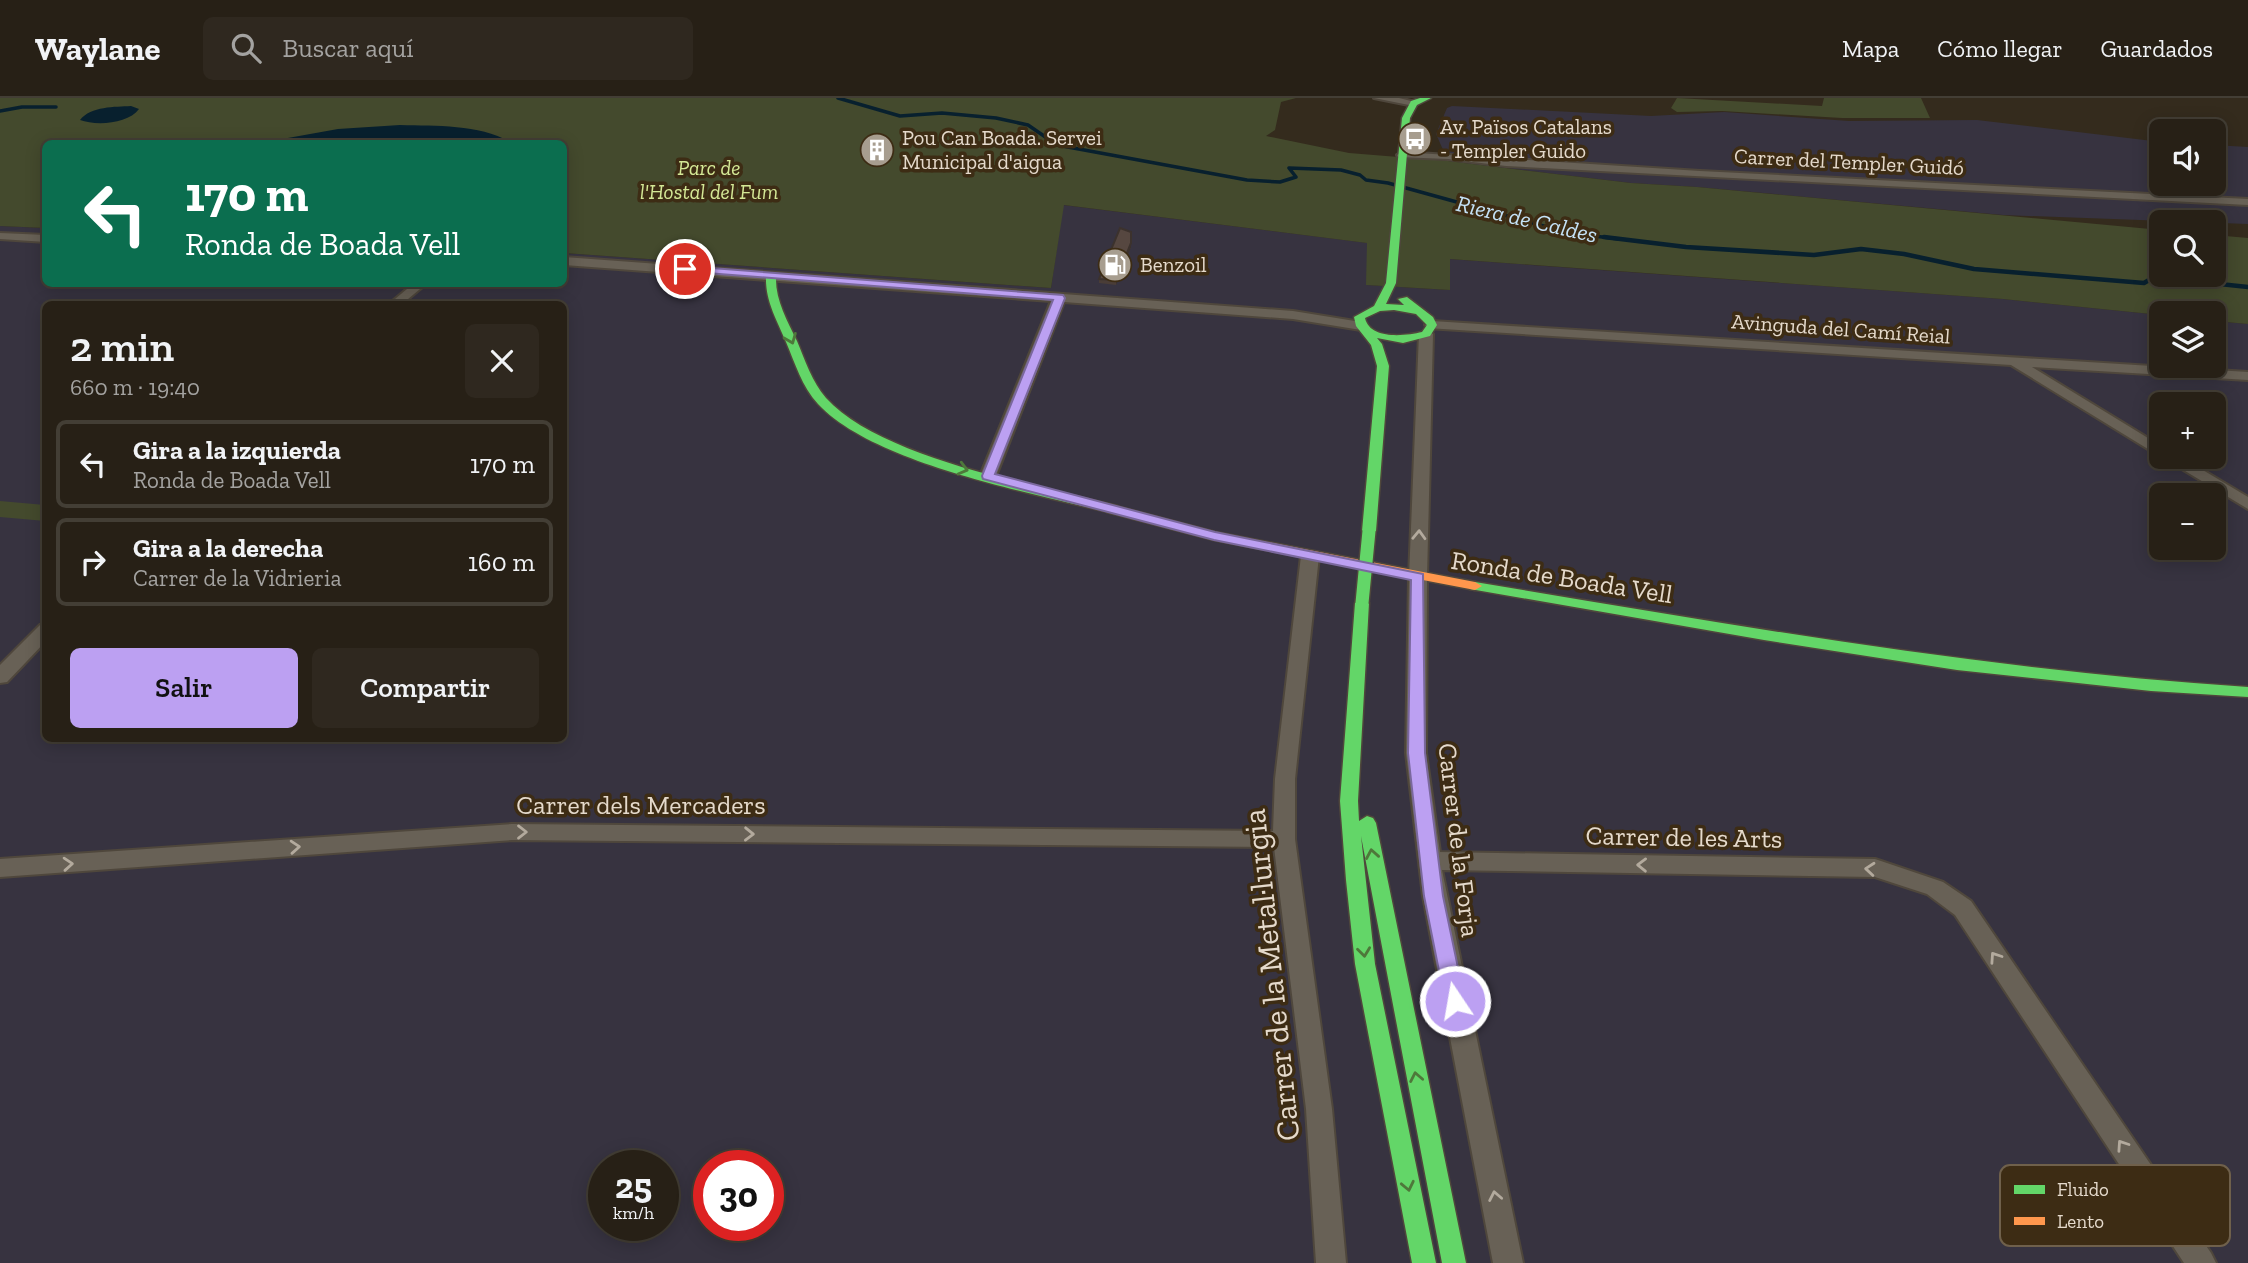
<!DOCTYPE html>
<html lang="es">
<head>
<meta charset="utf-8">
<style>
	:root { --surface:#272016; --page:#2f281f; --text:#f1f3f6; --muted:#a4a3a1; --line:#433e35; --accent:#bca0f2 }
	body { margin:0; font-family:"Zilla Slab",serif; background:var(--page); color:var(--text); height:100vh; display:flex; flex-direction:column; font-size:26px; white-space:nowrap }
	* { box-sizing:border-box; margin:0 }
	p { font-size:23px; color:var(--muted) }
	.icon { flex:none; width:38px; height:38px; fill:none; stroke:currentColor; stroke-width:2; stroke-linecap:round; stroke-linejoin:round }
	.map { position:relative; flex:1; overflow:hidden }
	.side { position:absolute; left:42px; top:203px; width:525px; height:441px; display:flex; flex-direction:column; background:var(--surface); border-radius:10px; box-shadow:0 4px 18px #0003,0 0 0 2px var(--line) }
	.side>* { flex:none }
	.banner { position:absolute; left:42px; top:42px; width:525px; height:147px; border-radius:10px; box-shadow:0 4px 18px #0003,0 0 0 2px var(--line); background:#0b6e4f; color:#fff; overflow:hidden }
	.buttons { position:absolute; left:2149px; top:21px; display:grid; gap:14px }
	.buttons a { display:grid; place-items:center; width:77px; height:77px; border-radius:10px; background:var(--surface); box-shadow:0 4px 18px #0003,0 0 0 2px var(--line); font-size:35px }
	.speed { position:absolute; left:588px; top:1052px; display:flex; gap:14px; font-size:35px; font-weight:700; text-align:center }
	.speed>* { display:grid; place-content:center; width:91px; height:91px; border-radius:50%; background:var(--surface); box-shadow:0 4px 18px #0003,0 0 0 2px var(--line); line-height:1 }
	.speed small { font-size:18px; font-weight:400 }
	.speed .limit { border:10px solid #d22; background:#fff; color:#111 }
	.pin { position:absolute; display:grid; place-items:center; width:60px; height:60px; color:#fff; margin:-30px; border:4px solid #fff; border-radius:50%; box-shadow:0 2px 7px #0007 }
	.me { position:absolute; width:77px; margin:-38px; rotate:348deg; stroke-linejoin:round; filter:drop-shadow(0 0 5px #0008) }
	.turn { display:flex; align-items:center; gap:24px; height:147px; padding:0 28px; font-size:32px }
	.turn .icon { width:91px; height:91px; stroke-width:2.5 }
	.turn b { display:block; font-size:49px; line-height:60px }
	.round { display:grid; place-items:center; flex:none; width:74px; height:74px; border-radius:10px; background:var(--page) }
	.summary { display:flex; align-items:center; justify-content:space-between; height:119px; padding:0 28px }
	h1 { font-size:42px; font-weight:600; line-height:52px }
	.button { display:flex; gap:14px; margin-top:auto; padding:14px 28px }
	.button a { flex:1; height:80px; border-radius:10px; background:var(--accent); color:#111; font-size:28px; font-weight:600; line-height:80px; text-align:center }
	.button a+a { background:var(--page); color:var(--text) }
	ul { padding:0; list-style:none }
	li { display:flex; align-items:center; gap:21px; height:88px; margin:0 14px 10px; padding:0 14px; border:4px solid var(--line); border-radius:10px }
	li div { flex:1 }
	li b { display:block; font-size:26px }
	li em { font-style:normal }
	header { display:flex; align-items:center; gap:42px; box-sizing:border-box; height:98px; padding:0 35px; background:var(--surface); border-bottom:2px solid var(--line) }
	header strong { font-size:33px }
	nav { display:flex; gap:38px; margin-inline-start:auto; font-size:24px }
	.search { width:490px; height:63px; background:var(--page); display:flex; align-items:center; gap:18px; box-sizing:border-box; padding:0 24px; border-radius:10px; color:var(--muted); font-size:26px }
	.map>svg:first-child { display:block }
</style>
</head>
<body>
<header>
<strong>Waylane</strong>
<div class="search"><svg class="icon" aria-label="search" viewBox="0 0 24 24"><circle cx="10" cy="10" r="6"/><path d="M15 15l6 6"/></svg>Buscar aquí</div>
<nav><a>Mapa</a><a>Cómo llegar</a><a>Guardados</a></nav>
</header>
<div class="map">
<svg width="2248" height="1165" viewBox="0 0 2248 1165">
	<rect width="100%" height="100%" fill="#342b1d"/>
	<path fill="#373340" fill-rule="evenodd" d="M1452 8 1651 18 1724 14 1849 23 1977 22 2161 44V86H2214V47L2248 49V126L2003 117 1697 89 1631 85 1448 63 1436 36 1447 10Z
		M1063 107 1368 145 1367 187 1450 192 1449 161 2003 201 2161 217V268H2214V223L2248 226V1165H0V128L45 130 46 186H564V155L1051 190ZM46 206H564V640H46ZM2161 306H2214V359H2161ZM2161 397H2214V450H2161ZM604 1068H663V1127H604ZM709 1068H768V1127H709Z"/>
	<path fill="#444a2d" d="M0 0H1296L1281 4 1275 32 1266 38 1349 55 1448 63 1631 85 1697 89 2161 132V177H2214V137L2248 140V226L2214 223V215H2161V217L2003 201 1450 161V192L1366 187 1367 145 1064 107 1051 190 564 155V46H46L45 130 0 128Z
		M1677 0 1822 8 1824 0H1921L1930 20H1842L1722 13 1677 14 1671 10Z
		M0 403 45 407V423L0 419Z"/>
	<path fill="#08202e" d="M131 8 139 11C128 26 96 28 80 22 91 8 115 9 131 8Z
		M400 27C437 28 480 26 512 45H260L338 31Z"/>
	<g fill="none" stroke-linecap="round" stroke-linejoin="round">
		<path stroke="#08202e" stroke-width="3.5" d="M838 0 900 18 942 15 996 20 1028 27 1057 47 1247 82 1280 84 1296 79 1289 70 1341 72 1360 77 1366 82 1388 85 1569 135 1619 141
			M0 13 22 9H56"/>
		<path stroke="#08202e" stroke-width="4.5" d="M1604 139 1686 149 1814 157 1861 151 1904 156 1974 171 2144 185 2154 179 2248 189"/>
		<defs>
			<path id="street" d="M1374 0H1399L1419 5 1414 8Z
				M1402 54 1700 73 2248 101V107L1506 68 1448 61 1398 59 1397 57Z
				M0 135 46 137V144L0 141Z
				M564 159 1293 213 1361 224 1368 228 1361 232 1293 221 1064 204 996 378 988 383 980 378 1051 203 564 167Z
				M413 186H426L402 206H389Z
				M1432 223 2248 274V282L2032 269 2161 348V359L2011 267 1427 230 1425 227Z
				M1426 232 1433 236 1427 479 1426 655 1440 754 1875 761 1943 784 1971 803 2211 1155 2216 1165H2184L1955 817 1927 796 1875 779 1442 772 1523 1165H1493L1423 798 1406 655 1409 479 1419 236Z
				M2162 359H2181L2248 399V411Z
				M1310 453 1319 458 1295 681V741L1332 1011 1346 1165H1316L1306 1011 1274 749 512 742 0 779V761L512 726 1273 733 1275 681 1301 458Z
				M46 525V543L7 584 0 585V567L40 527Z"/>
			<path id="fast" d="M1420 0H1431L1417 7 1410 20 1396 185 1386 206 1404 207 1398 201 1407 199 1433 219 1437 227 1430 238 1403 245 1377 240 1382 246 1389 268 1376 433 1369 437 1362 433 1377 268 1371 247 1356 228 1354 219 1374 208 1386 185 1402 20 1411 3ZM1394 212 1416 216 1427 227 1422 234C1405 238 1370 242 1365 220L1380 213Z
				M771 175 776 178C775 202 787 222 797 243 805 262 812 284 826 300 880 360 1038 388 1117 408L1119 411 1112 415C1032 395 874 366 818 306 802 289 795 265 786 244 777 222 765 203 766 178Z
				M1475 484C1732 527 1988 572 2248 589V599L2151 593 1957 572 1764 542 1470 491 1468 488Z
				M1362 500 1369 505 1358 703 1359 723 1367 718 1373 720 1376 725 1466 1165H1442L1361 738 1375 866 1436 1165H1412L1355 866 1346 782 1340 703 1355 505Z"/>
			<path id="slow" d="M1112 407 1215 434 1475 484 1482 488 1475 492 1214 442 1107 414 1105 411Z"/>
		</defs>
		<use href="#street" stroke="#4f473c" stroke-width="4"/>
		<use href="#fast" stroke="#4f473c" stroke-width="3"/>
		<use href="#slow" stroke="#4f473c" stroke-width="3"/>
		<use href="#street" fill="#686156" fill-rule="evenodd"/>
		<use href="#fast" fill="#63d668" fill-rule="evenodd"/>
		<use href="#slow" fill="#ff974d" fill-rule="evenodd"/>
		<defs>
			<path id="fast-bridge" d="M1362 505 1369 433"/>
		</defs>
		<use href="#fast-bridge" stroke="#4f473c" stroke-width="16" stroke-linecap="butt"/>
		<use href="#fast-bridge" stroke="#63d668" stroke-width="13"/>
	</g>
	<path fill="#4a3d37" d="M1131 149 1116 187 1099 185V181Z"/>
	<path fill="#3c322d" d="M1131 145V149L1116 187V182Z"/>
	<path fill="#564740" stroke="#3c322d" stroke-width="2" d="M1120 130 1131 134V145L1116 182 1099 181Z"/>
	<defs><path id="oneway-chevron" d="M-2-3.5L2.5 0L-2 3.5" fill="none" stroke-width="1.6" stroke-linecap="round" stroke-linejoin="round" transform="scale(1.75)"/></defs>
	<g stroke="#4e783a">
		<use href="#oneway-chevron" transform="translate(791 241) rotate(68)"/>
		<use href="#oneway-chevron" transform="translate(963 371) rotate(15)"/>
		<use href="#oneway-chevron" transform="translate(1372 756) rotate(-100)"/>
		<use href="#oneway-chevron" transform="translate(1364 854) rotate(83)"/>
		<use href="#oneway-chevron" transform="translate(1416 979) rotate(-101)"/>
		<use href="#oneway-chevron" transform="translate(1408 1088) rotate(78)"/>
	</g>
	<g stroke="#b3aa9d">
		<use href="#oneway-chevron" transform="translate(1419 437) rotate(-88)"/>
		<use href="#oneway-chevron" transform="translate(522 734)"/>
		<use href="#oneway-chevron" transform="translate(749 736) rotate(1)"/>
		<use href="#oneway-chevron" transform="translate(295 749) rotate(-4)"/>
		<use href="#oneway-chevron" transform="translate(68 766) rotate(-4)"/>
		<use href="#oneway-chevron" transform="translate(1642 767) rotate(-179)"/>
		<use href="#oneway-chevron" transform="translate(1870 771) rotate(-175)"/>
		<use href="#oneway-chevron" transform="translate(1995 859) rotate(-124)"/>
		<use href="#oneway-chevron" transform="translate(2122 1047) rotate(-124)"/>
		<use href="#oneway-chevron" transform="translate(1495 1098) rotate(-101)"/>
	</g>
	<path fill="#bca0f2" stroke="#7a689d" stroke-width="2" d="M685 168 1063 197 1065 200 995 376 1215 434 1423 476 1425 655 1443 798 1465 903 1462 909 1455 912 1448 909 1445 903 1424 798 1408 655 1411 482 1214 442 983 381 982 378 1053 202 681 173V169Z"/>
	<defs>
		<symbol id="bus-disc" viewBox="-11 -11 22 22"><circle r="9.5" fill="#a79d8f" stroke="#3d2c14"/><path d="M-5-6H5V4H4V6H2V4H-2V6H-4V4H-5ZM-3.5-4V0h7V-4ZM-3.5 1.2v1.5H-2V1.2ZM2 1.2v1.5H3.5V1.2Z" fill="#fff"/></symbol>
		<symbol id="building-disc" viewBox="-11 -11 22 22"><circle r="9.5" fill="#a79d8f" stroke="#3d2c14"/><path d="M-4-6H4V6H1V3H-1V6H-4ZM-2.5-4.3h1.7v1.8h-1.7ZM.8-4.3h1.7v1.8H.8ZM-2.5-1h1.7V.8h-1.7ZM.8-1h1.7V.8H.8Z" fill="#fff"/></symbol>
		<symbol id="fuel-disc" viewBox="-11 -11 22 22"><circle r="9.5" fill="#a79d8f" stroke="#3d2c14"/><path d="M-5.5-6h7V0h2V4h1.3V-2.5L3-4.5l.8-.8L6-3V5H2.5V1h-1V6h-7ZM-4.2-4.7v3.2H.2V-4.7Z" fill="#fff"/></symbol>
	</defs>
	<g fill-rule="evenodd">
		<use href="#bus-disc" x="1396" y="22" width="38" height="38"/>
		<use href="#building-disc" x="858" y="33" width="38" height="38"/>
		<use href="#fuel-disc" x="1096" y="148" width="38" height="38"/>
	</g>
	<g text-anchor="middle" stroke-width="7" stroke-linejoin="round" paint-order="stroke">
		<g font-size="21" fill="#e5dacc" stroke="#3d2c14" text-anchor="start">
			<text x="1440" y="36">Av. Països Catalans<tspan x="1440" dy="24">- Templer Guido</tspan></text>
			<text x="902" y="47">Pou Can Boada. Servei<tspan x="902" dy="24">Municipal d'aigua</tspan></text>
			<text x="1140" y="174">Benzoil</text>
		</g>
		<g font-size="21" fill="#e5dacc" stroke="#3d2c14">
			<text transform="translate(1849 64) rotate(3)" y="7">Carrer del Templer Guidó</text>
			<text transform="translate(1841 231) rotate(4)" y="7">Avinguda del Camí Reial</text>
		</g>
		<g font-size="21" font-style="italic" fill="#d4e896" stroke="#3d2c14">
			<text x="709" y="77">Parc de<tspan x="709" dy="24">l'Hostal del Fum</tspan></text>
		</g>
		<g font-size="23" font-style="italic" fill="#c5e2f7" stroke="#3d2c14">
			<text transform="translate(1527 121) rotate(13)" y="8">Riera de Caldes</text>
		</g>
		<g font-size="26" fill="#e5dacc" stroke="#3d2c14">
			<text transform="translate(1562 479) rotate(9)" y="9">Ronda de Boada Vell</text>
			<text x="641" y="716">Carrer dels Mercaders</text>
			<text transform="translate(1684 739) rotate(1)" y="9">Carrer de les Arts</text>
			<text transform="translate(1459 742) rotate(83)" y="9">Carrer de la Forja</text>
		</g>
		<g font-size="32" fill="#e5dacc" stroke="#3d2c14">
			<text transform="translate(1271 877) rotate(-96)" y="11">Carrer de la Metal·lurgia</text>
		</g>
	</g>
	<rect x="2000" y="1067" width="230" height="81" rx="10" fill="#3d2c14" stroke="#6f604b" stroke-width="2"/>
	<rect x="2014" y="1087" width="31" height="9" fill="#63d668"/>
	<rect x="2014" y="1119" width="31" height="8" fill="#ff974d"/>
	<g font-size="19" fill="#e5dacc">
		<text x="2057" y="1098">Fluido</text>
		<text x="2057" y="1130">Lento</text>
	</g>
</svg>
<div class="buttons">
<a><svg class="icon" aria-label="sound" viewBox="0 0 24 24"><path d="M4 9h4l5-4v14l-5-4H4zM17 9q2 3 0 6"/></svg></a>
<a><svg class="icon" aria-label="search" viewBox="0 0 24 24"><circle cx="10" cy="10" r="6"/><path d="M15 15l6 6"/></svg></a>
<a><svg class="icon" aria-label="layers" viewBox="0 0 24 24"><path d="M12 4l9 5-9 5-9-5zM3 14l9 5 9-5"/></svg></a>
<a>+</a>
<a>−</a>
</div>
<div class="speed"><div>25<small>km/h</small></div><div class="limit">30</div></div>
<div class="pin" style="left:685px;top:171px;background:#d93025"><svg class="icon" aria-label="arrive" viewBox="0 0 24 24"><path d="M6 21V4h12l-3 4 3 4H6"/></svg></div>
<svg class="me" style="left:1455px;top:903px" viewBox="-20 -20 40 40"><circle r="17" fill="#bca0f2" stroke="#fff" stroke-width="3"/><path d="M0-11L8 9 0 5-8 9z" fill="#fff"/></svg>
<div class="banner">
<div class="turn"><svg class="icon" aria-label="left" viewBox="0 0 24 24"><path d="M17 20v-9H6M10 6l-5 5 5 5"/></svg><div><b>170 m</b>Ronda de Boada Vell</div></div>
</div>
<section class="side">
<div class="summary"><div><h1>2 min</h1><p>660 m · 19:40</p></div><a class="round"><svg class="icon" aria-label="close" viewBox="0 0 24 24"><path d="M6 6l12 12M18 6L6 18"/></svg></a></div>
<ul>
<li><svg class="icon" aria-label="left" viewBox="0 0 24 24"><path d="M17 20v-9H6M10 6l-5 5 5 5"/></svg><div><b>Gira a la izquierda</b><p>Ronda de Boada Vell</p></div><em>170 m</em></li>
<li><svg class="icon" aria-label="right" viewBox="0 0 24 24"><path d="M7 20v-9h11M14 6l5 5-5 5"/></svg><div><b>Gira a la derecha</b><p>Carrer de la Vidrieria</p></div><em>160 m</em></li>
</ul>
<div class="button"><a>Salir</a><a>Compartir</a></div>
</section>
</div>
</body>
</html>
